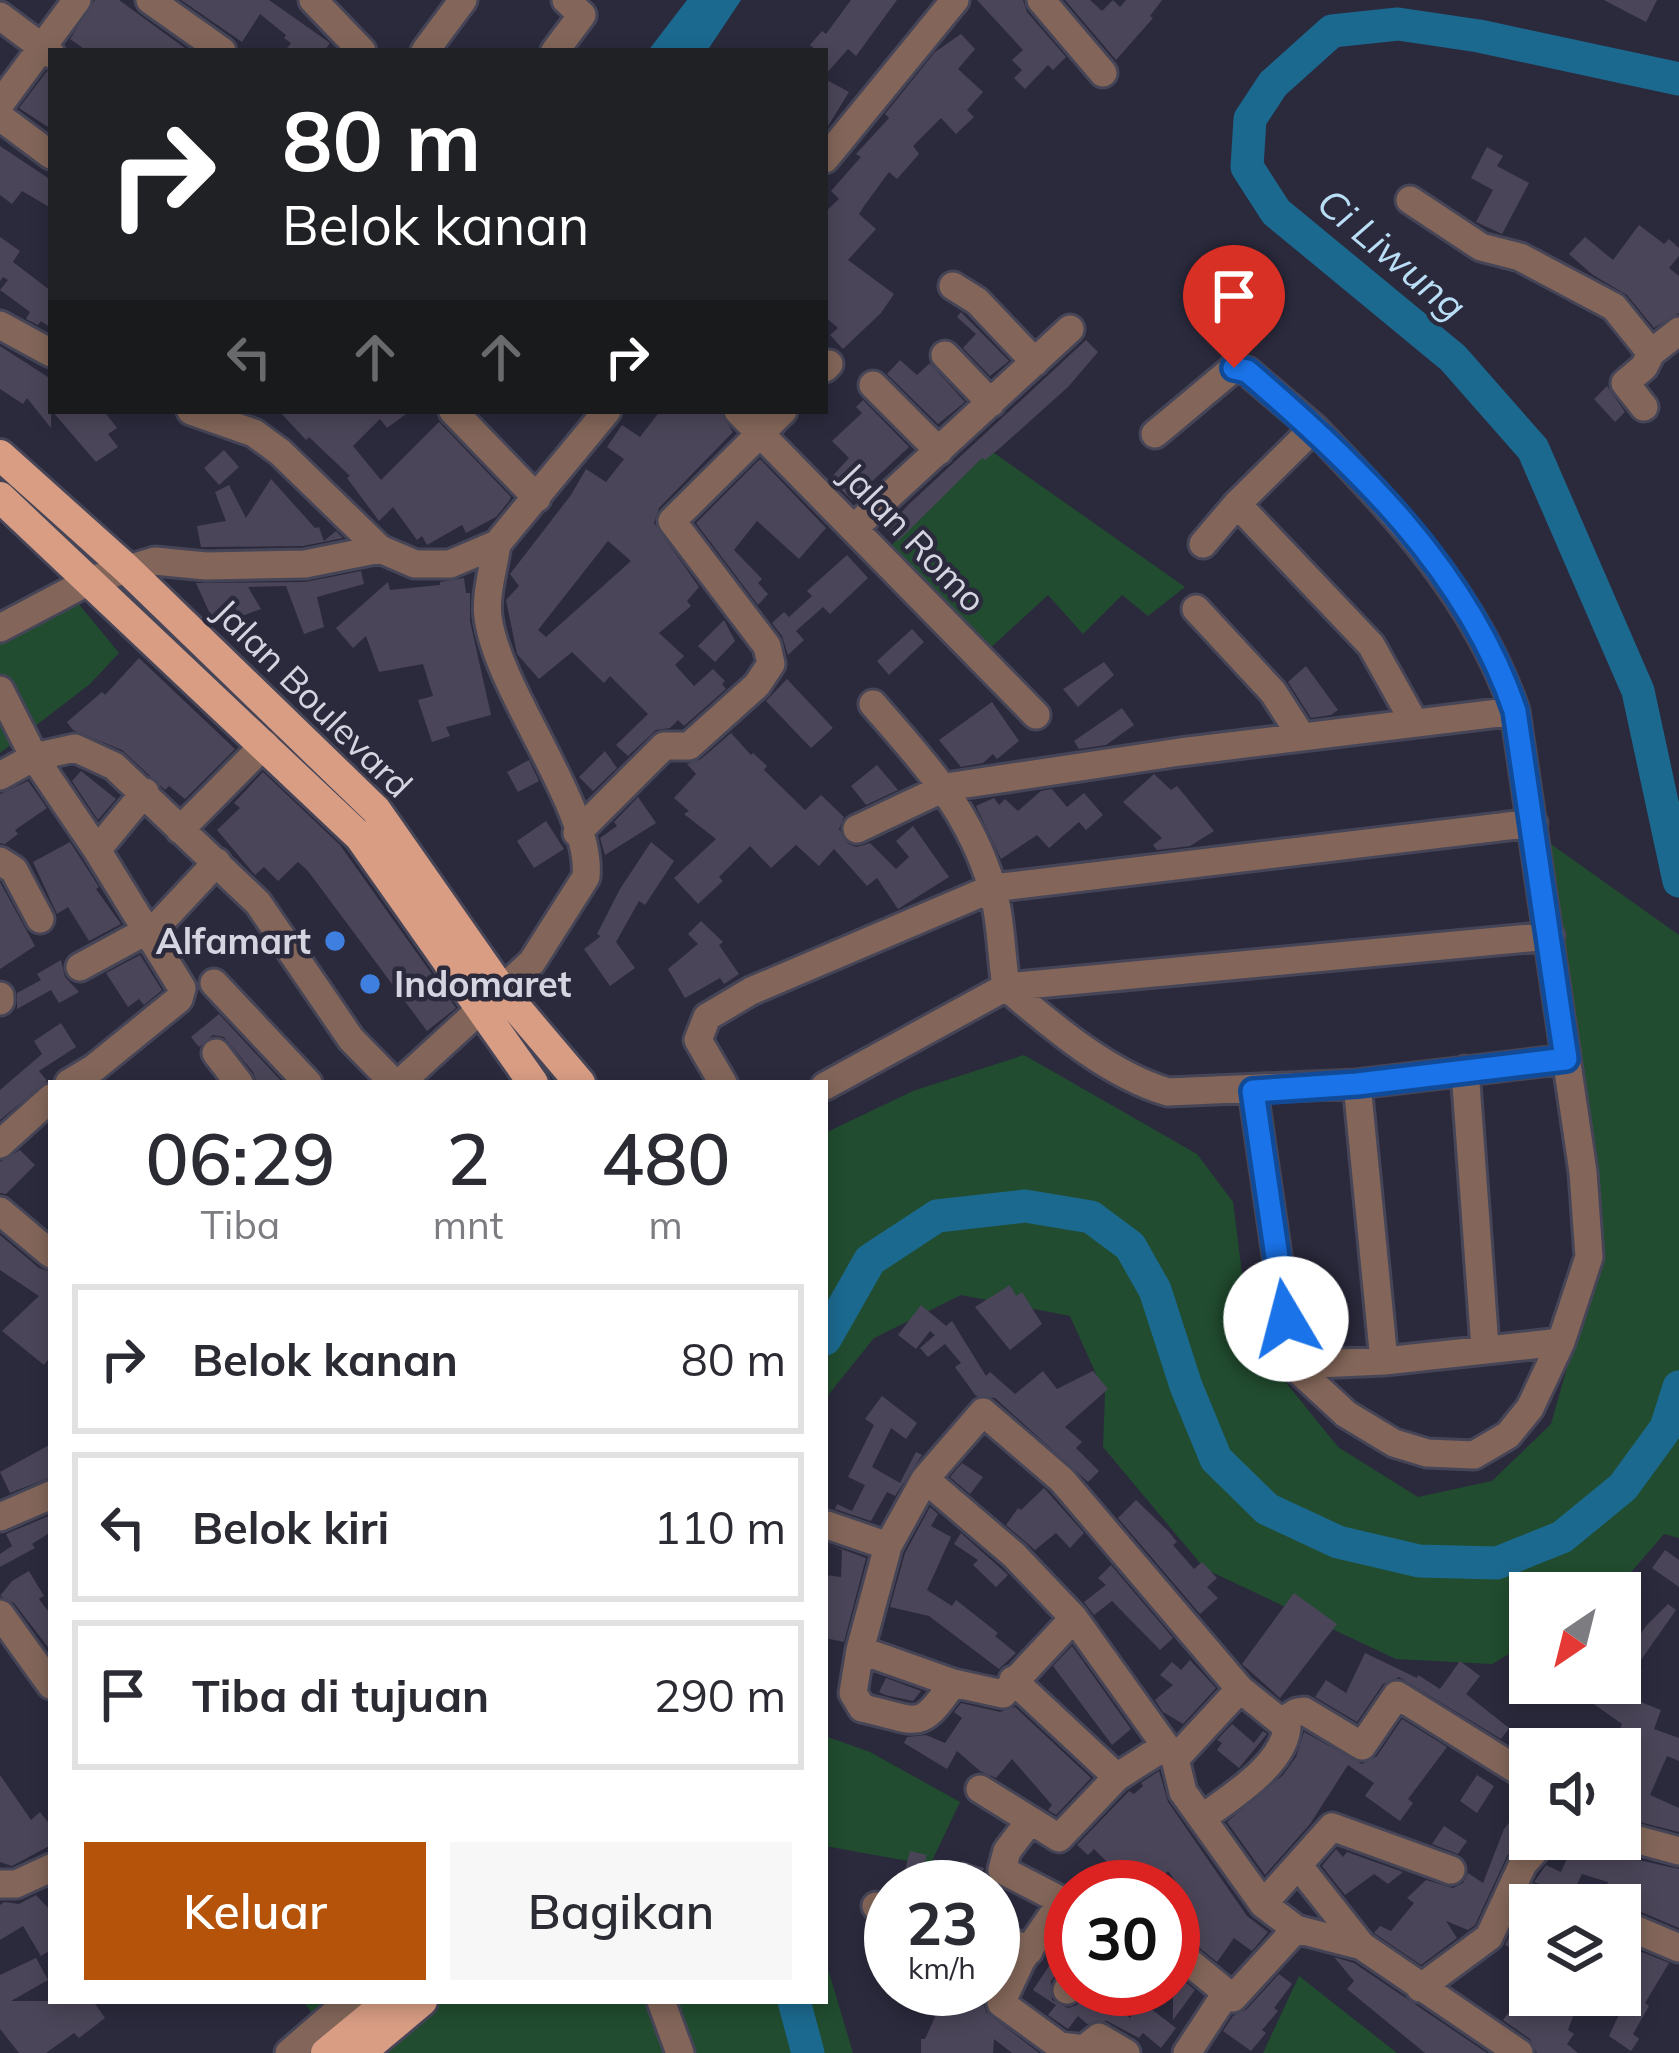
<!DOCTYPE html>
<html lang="id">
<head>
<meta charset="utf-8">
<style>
	:root { --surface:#fff; --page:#f7f7f7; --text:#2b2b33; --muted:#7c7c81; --line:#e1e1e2; --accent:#b45309 }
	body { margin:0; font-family:Mulish,sans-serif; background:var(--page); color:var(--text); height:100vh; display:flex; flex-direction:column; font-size:45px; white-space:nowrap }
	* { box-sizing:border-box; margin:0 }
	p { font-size:39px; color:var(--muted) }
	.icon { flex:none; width:66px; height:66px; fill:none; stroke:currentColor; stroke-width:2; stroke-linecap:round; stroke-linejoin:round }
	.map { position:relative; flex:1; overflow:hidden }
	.side { position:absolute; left:48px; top:1080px; width:780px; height:924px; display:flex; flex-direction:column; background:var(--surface); border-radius:0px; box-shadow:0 6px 18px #0003 }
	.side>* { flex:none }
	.banner { position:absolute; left:48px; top:48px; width:780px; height:366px; border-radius:0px; box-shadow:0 6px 18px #0003; background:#202124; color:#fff; overflow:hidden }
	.needle { width:78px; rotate:215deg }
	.buttons { position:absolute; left:1509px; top:1572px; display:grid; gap:24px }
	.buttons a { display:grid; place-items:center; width:132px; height:132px; border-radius:0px; background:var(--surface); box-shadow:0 6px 18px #0003; font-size:60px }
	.speed { position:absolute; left:864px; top:1860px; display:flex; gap:24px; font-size:60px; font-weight:700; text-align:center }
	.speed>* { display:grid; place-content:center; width:156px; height:156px; border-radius:50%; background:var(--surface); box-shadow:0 6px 18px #0003; line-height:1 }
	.speed small { font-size:30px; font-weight:400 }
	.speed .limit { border:18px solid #d22; background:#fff; color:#111 }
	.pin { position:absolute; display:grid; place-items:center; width:102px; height:102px; color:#fff; margin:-123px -51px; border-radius:50% 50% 50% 0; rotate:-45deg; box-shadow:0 0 12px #0007 }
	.pin .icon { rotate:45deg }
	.me { position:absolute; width:132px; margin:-66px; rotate:352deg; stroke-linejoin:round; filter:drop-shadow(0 0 9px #0008) }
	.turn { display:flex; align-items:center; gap:42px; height:252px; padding:0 36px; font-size:54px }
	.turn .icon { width:156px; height:156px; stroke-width:2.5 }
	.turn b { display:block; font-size:84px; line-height:102px }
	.lanes { display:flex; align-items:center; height:114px; padding:0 36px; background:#0003; justify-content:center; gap:60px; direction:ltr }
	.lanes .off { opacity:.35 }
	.eta { display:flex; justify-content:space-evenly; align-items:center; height:204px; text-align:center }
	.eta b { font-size:72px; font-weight:600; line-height:84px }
	.button { display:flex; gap:24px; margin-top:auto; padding:24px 36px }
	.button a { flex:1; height:138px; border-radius:0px; background:var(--accent); color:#fff; font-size:48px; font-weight:600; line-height:138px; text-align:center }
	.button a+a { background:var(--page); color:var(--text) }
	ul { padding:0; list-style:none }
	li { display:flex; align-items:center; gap:36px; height:150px; margin:0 24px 18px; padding:0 12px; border:6px solid var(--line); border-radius:0px }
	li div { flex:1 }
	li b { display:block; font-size:45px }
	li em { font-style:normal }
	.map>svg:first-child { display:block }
</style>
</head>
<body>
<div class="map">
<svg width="1679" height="2053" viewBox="0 0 1679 2053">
	<rect width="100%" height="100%" fill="#2b2a3d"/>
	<path fill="#214c2f" d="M990 450 1185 587 1148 616 1122 595 1083 634 1048 595 974 663 871 565Z
		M68 591 119 653 90 684 0 753V641Z
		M1548 842 1679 935V1538L1664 1534 1613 1593H1530V1642L1492 1664 1396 1659 1205 1569 1103 1447 1105 1394 1070 1316 961 1295 874 1338 829 1394 825 1408V1133L913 1091 1024 1055 1197 1154 1233 1202 1245 1297 1271 1364 1338 1447 1418 1497 1492 1481 1551 1424 1602 1244Z
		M825 1736 870 1752 960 1802 930 1865 825 1846Z
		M825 1959 853 2053H342L303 2001H825Z
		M1299 1976 1397 2053H1263Z"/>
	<path fill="#1c698f" d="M687 0H741L707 51H648Z"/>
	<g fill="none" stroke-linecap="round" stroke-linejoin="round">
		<path stroke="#1c698f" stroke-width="33" d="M1679 79 1479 36 1398 24 1332 31 1273 84 1250 119 1247 167 1276 212 1453 358 1533 449 1638 691 1679 881
			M825 1339 870 1260 937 1216 1025 1206 1091 1217 1130 1246 1155 1290 1186 1386 1216 1459 1267 1509 1338 1542 1419 1561 1497 1563 1562 1537 1623 1487 1666 1428 1679 1387
			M794 2001 808 2053"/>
	</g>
	<path fill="#4b4559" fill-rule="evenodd" d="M95 0H119L189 51H87L70 39Z
		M181 0H269L330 43 324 51H285L291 43 284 38 286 35 260 14 242 42Z
		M851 0H897L856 56 848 49 825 75V51H817L810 45 822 31 826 34Z
		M977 0H1023L1027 12 1066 57 1053 70 1048 65 1025 89 1014 78 1022 70 1012 60 1023 50Z
		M1065 0H1090L1102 11 1113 0 1120 7 1126 0H1162L1150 16 1153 18 1116 60Z
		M1604 0H1657L1646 22Z
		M961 34 975 49 958 69 983 92 967 110 974 117 956 134 941 118 913 146 919 154 897 179 889 172 864 206 859 214 876 229 848 260 894 294 881 313 843 349 830 335 838 328 825 317V212L839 199 831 191 861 157 856 154 889 118 885 114 935 52Z
		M47 71 51 72V129L19 108Z
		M825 79 849 92 825 131Z
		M0 146 51 180V208L22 191 12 204 0 195Z
		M1487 147 1503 156 1497 166 1529 183 1502 234 1476 222 1493 190 1471 178Z
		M1639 225 1664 244 1669 239 1679 248V256L1669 268 1679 276V313L1654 328 1627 295 1593 275 1569 254 1585 237 1613 260Z
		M0 237 20 251 13 262 51 291V328L41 321 38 325 26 319 30 312 0 290 8 280 3 277 0 281Z
		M961 312 1009 361 990 376 963 348 976 334 957 317Z
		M1086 340 1098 352 1068 387 1000 448 985 460 982 458 898 541 887 529 908 505Z
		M0 346 51 379V428L27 398 23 404 0 389Z
		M900 360 917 375 930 363 965 402 938 424 887 374Z
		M1607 386 1625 412 1615 422 1594 399Z
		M863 400 909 447 852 500 830 479 849 458 832 441 862 413 856 407Z
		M52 411H104L117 428 108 434 118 447 96 462Z
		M279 411H410L387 428 380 419 353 446 381 480 439 422 511 497 509 501 496 517 466 533 462 525 427 545 422 536 417 540 393 507 379 521 347 478 350 476 309 437 306 440Z
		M660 411H720L733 432 659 508 654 523 699 587 687 601 691 606 659 633 684 656 675 665 694 686 713 669 725 681 722 684 726 689 684 726 678 720 670 728 656 730 628 756 616 745 648 714 610 676 604 683 572 652 539 679 517 654 506 600 519 586 510 574 571 495 586 469 606 482 624 459 607 447 622 425 640 437ZM608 541 631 561 546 637 538 630Z
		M224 450 239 467 219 485 204 468Z
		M760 459 826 528 799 559 757 521 734 550 762 579 758 583 768 594 758 605 696 523Z
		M271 479 315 528 319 527 324 541 336 531 343 538 303 546 201 547 197 526 226 521 215 492 229 485 246 518Z
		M847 555 868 578 830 614 823 607 796 631 804 640 788 655 782 636 772 623 784 612 789 617 812 596 807 591Z
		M361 571 364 584 317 597 324 627 304 634 286 586 248 587 261 609 239 617 234 605 211 616 196 583 305 582Z
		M464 578 466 593H470V621L491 715 446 727 450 736 432 742 418 700 433 696 423 664 379 672 366 636 353 648 336 628 388 582 390 590 440 585V582Z
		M724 620 735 641 715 662 698 646Z
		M912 629 924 642 889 675 877 661Z
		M139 658 235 749 185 799 169 786 165 790 122 750 73 730 67 722 102 692 105 695Z
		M1104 662 1114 675 1078 707 1063 689Z
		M1306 666 1338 710 1331 715 1311 718 1288 682Z
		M787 679 833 728 811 748 766 701Z
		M992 702 1019 741 997 759 993 754 983 763 961 767 939 740Z
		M1122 708 1134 725 1106 745 1079 749 1074 741Z
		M731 733 751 755 753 753 767 766 764 770 805 810 821 795 844 817 839 829 848 844 857 847 870 843 896 869 909 857 896 841 913 826 949 877 898 909 877 878 867 886 834 849 819 866 796 845 771 868 750 846 719 877 723 881 698 904 674 878 716 839 684 814 689 811 674 798 696 774 687 764 701 759Z
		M605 751 617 768 593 791 579 777Z
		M529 760 539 781 518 792 507 772Z
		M877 765 898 790 866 805 851 786Z
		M81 771 116 799 98 820 72 781Z
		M263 772 340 845 456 1008 427 1031 308 871 298 862 278 881 264 867 255 875 217 830 240 808 234 803Z
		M1154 774 1171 790 1177 786 1214 831 1190 846 1157 850 1153 845 1162 838 1123 802Z
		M28 781 47 808 15 830 18 834 5 844 0 843V794Z
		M1052 789 1067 807 1084 793 1103 815 1086 830 1079 822 1049 848 1037 835 1001 859 976 806 994 798 999 805 1005 799 1018 811 1041 791Z
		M638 797 656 823 605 855 600 838 617 826 614 822Z
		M546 821 564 849 534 868 517 841Z
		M70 842 99 887 96 889 121 924 89 941 68 907 57 914 33 862Z
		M651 842 674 861 645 905 639 901 616 942 635 968 610 986 584 949 601 936 597 934 620 889Z
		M0 882 35 946 0 969Z
		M701 921 723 942 719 945 739 974 724 984 720 978 685 998 668 969 698 944 688 934Z
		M140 955 162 990 144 1005 139 999 128 1007 106 973Z
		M61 960 65 977 79 992 59 1003 51 990 17 1009V993L41 980 37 974Z
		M219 1014 283 1083H257L253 1072 224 1037 213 1035 199 1047 191 1037Z
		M61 1023 76 1047 39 1071 47 1081 0 1120V1090L42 1054 34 1041Z
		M20 1150 35 1165 6 1194 0 1193V1162Z
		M0 1235 39 1268 51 1272V1356L44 1365 2 1331 39 1296 0 1270Z
		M1010 1285 1016 1296 1022 1292 1042 1324 1010 1350 975 1307Z
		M921 1305 946 1326 952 1321 986 1376 990 1372 1015 1394 1043 1371 1057 1389 1093 1371 1108 1389 1065 1427 1082 1442 1076 1448 1099 1471 1088 1482 995 1398 976 1396 955 1367 961 1363 945 1344 928 1357 920 1348 935 1335 930 1331 916 1349 898 1335Z
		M882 1396 917 1423 906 1439 891 1428 872 1467 900 1483 916 1452 922 1455 895 1496 887 1492 871 1521 835 1509 837 1504 852 1511 865 1485 848 1477 874 1425 865 1419Z
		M51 1444V1477L10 1493 0 1472Z
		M962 1463 983 1477 970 1494 950 1477Z
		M1044 1488 1084 1533 1070 1548 1056 1533 1035 1550 1006 1525 1018 1508 1021 1510Z
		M1136 1500 1168 1531 1177 1542 1173 1545 1194 1569 1202 1562 1217 1578 1207 1587 1218 1598 1200 1614 1118 1518Z
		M930 1507 938 1514 931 1526 951 1537 927 1590 952 1606 956 1600 998 1633 995 1636 1016 1653 999 1669 929 1616 890 1607 905 1553Z
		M51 1515V1532L32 1544 35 1548 0 1567V1554L12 1546 6 1534Z
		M961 1533 1008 1575 996 1587 973 1565 978 1560 954 1544Z
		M825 1543 866 1558 844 1642 825 1638V1575L841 1577 842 1550Z
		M1665 1550 1679 1560V1587L1652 1568Z
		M1111 1565 1173 1638 1160 1650 1112 1601 1094 1615 1084 1602 1106 1585 1098 1578Z
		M29 1571 44 1596 39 1599 51 1615V1651L14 1603 0 1596 12 1581Z
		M1294 1593 1337 1624 1280 1698 1242 1664Z
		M1668 1604 1676 1610 1636 1667 1642 1671 1623 1695 1661 1710 1654 1729 1679 1738V1761L1667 1756 1650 1795 1679 1808V1832L1620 1817V1748L1624 1743 1615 1740 1622 1724 1564 1683H1602L1620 1695V1655L1624 1658 1646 1626Z
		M1072 1646 1131 1729 1112 1745 1053 1666Z
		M1365 1653 1417 1678 1418 1675 1440 1689 1460 1661 1480 1676 1466 1694 1509 1728 1501 1739 1399 1677 1383 1684 1357 1722 1315 1697 1326 1680 1346 1693Z
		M1190 1660 1216 1688 1183 1724 1163 1712 1155 1700 1173 1685 1160 1675 1172 1662 1181 1670Z
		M886 1678 921 1691 913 1701 885 1695 879 1692Z
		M961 1703 1000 1712 1015 1707 1091 1778 1056 1815 1048 1810 1052 1805 1012 1759 996 1778 980 1771 957 1751 947 1769 904 1743 907 1737 926 1735 945 1743 962 1718 954 1712Z
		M1402 1719 1447 1747 1408 1799 1413 1803 1400 1821 1365 1796 1374 1783 1348 1765 1310 1824 1265 1875 1227 1822 1283 1775 1296 1757 1304 1732 1362 1764 1377 1756Z
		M1232 1724 1254 1743 1263 1731 1267 1734 1239 1768 1217 1750 1222 1743 1217 1740Z
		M1159 1771 1168 1802 1247 1916 1268 1932 1252 1951 1234 1938 1217 1962 1184 1935 1173 1931 1190 1901 1168 1871 1159 1881 1142 1866 1127 1887H1107L1117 1872 1094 1849 1088 1855 1077 1845 1129 1791 1134 1794 1143 1786 1141 1783Z
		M0 1775 31 1820 40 1812 51 1826V1845L12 1866 0 1862Z
		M1477 1775 1494 1786 1477 1813 1460 1801Z
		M1530 1796V1829L1507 1856 1475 1925 1468 1930 1446 1921 1457 1938 1421 1965 1374 1933 1380 1926 1391 1931 1414 1903 1407 1898 1426 1880 1453 1888 1463 1883 1468 1873 1483 1883 1504 1829Z
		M1444 1826 1467 1841 1458 1854 1432 1844Z
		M1575 1840 1620 1856 1679 1869V1928L1627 1906 1601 1905 1608 1882 1582 1874 1567 1905H1562L1551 1889 1534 1882 1546 1865 1561 1872Z
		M1336 1849 1343 1857 1347 1852 1403 1872 1388 1884 1374 1874 1345 1895 1322 1866Z
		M910 1851 927 1855 919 1886 902 1882Z
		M962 1861 984 1868 978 1887H953Z
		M36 1895 51 1911V1950L41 1956 23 1926 0 1940V1905L4 1902 19 1904Z
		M1519 1915 1530 1919V1934L1520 1953 1505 1945Z
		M1071 1920V1965L1061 1968 1051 1981 1052 2000 1068 2008 1077 2005 1088 1989H1104L1100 1995 1130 2018 1142 2002 1176 2028 1161 2048 1143 2033 1139 2038 1107 2021 1087 2024 1078 2016 1068 2029 1048 2015 1056 2005 1033 1990 1051 1963 1046 1957Z
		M1620 1943 1669 1963 1645 2003 1649 2006 1633 2034 1639 2039 1631 2051 1609 2036 1641 1967 1620 1959Z
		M1334 1957 1354 1963 1487 2053H1425L1347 1989 1354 1981Z
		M36 1958 48 1980 11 2001H93L105 2018 79 2038 74 2033 46 2053H19L0 2029V1975Z
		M1173 1972 1195 1990 1173 2020Z
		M1279 1974 1292 1984 1274 2008 1278 2011 1262 2030 1266 2033 1251 2051 1223 2031 1233 2016 1246 2010Z
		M911 1989H988L983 2002 986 2012 1039 2053H1012L994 2039 993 2053H921V2039H925L940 2006Z
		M1533 1995 1580 1998 1568 2030 1574 2034 1567 2044 1578 2053H1537L1530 2039 1503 2020 1513 2007 1526 2010Z"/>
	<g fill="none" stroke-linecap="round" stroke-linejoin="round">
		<defs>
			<path id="minor" d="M150 0 222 51
				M313 0 362 51
				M1041 0 1103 73
				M0 16 51 54
				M425 51 463 0
				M555 51 582 15 566 0
				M0 104 77 0
				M0 117 51 155
				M825 159 955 0
				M1410 200 1481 247 1520 257 1614 307 1651 353 1679 331
				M953 286 977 301 1035 362
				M0 325 51 353
				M945 355 991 403
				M825 368 829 364
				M873 385 939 451
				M1644 407 1625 383 1644 367 1651 353
				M191 411 254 433 280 452 380 549 415 564H450L497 544 607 411
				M453 411 537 498
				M738 411 1036 715
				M1155 434 1234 368 1247 371 1314 428
				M1237 504 1371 645 1414 722
				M854 528 1070 329
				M1203 544 1237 504 1314 428C1396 514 1476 597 1515 711L1583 1172 1589 1257 1561 1342 1530 1408 1508 1435 1474 1455 1427 1453 1394 1443 1346 1414 1293 1365 1253 1091
				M1196 609 1273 692 1302 737
				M0 628 91 580 155 561 206 566 305 564 380 549
				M0 690 34 757 97 850 182 988 179 999 94 1068 69 1083
				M873 704C923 762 968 808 991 884 1001 915 1001 954 1006 987L1550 936
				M0 776 34 757 75 748 114 766 258 903 351 1039 394 1083
				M857 829 946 787 1180 752 1515 711
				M180 830 265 744
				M577 833 664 746H689L757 685 771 664 767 646 672 521 783 411
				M97 850 145 792
				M0 861 14 870 40 919
				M80 967 159 924 217 862
				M214 983 308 1083
				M0 996V1001
				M216 1053 239 1083
				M1465 1070 1485 1348
				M400 1083 532 962 586 877C593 808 498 693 488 617 485 594 494 567 497 544
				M723 1083 698 1040 707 1017 751 991 993 888 1533 823
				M1357 1084 1384 1361
				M825 1086 1006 987C1052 1026 1109 1075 1168 1092L1357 1084 1566 1059
				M0 1144 51 1098
				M0 1211 51 1254
				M1293 1365 1384 1361 1561 1342
				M925 1479 888 1546 860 1650 853 1693 862 1708C919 1720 918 1734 953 1683L1003 1694 1074 1618 1014 1555 925 1479 983 1412 1062 1480 1240 1689 1175 1759 1183 1792 1263 1904 1296 1929 1362 1946 1519 2053
				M0 1517 51 1495
				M827 1525 888 1546
				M0 1614 51 1685
				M1074 1618 1175 1759
				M860 1650 953 1683
				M1013 1680 1117 1777
				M1240 1689 1281 1722 1297 1712 1304 1711 1362 1746 1397 1695 1530 1778
				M980 1789 1059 1838 1117 1777 1164 1747
				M1202 1818C1231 1797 1290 1761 1287 1721
				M1029 1822 1007 1851 1002 1870 1062 1901 1071 1902
				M1620 1835 1679 1851
				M1298 1865 1362 1946
				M0 1884H16L51 1868
				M1510 1892 1544 1905
				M1062 1901 1021 1961 1001 2003 1060 2046 1084 2049 1099 2037 1126 2053
				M1263 1904 1332 1827 1451 1870
				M876 1906 891 1909
				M1620 1923 1679 1948
				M993 1933 1029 1951
				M1173 1949 1233 1998 1296 1929
				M1420 1988 1489 1937 1523 1864 1545 1839
				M1067 1990 1071 1983
				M661 2001 680 2053
				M289 2053 349 2001
				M1187 2053 1225 1995"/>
			<path id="major" d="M0 455 126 568 376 810 503 992 580 1083
				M0 497 360 837 533 1083
				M326 2053 389 2001
				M360 2053 422 2001"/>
		</defs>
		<use href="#minor" stroke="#464557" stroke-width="33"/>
		<use href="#major" stroke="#464557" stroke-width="36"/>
		<use href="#minor" stroke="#836659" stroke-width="27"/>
		<use href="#major" stroke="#d99d84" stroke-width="30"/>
	</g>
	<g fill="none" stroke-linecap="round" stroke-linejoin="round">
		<defs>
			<path id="route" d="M1234 368 1247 371C1357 465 1468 571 1515 711L1566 1059 1357 1084 1253 1091 1286 1319"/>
		</defs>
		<use href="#route" stroke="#114b97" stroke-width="30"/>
		<use href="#route" stroke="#1a73e8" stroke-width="21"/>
	</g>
	<g fill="#3f7fe0" stroke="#2b2a3d" stroke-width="4.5">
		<circle cx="335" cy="941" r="12"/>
		<circle cx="370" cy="984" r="12"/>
	</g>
	<g text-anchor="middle" stroke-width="9" stroke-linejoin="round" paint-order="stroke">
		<g font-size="36" fill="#d5d5e2" stroke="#2b2a3d">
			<text transform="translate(913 537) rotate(46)" y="13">Jalan Romo</text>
			<text transform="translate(313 698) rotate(45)" y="13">Jalan Boulevard</text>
		</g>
		<g font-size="36" font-weight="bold" fill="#d5d5e2" stroke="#2b2a3d" text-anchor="end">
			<text x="311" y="954">Alfamart</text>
			<text x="394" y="997" text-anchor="start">Indomaret</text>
		</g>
		<g font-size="39" font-style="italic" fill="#b9def5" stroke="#2b2a3d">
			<text transform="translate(1392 254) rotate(40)" y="14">Ci Liwung</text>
		</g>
	</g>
</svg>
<div class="buttons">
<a><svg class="needle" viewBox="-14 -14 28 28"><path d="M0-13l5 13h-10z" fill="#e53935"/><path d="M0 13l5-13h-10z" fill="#7c7c81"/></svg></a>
<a><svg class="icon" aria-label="sound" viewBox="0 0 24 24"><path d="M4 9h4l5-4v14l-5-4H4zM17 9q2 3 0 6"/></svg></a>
<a><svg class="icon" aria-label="layers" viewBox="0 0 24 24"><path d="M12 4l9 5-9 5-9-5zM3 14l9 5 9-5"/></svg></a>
</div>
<div class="speed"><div>23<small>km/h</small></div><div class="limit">30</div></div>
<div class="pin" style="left:1234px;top:368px;background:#d93025"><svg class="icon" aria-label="arrive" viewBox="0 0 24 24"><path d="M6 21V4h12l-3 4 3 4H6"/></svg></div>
<svg class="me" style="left:1286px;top:1319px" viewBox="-20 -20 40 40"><circle r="19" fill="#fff"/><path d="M0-13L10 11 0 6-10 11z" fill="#1a73e8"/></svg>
<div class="banner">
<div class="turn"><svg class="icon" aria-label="right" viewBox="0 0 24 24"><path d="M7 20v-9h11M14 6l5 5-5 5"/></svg><div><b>80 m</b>Belok kanan</div></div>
<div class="lanes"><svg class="icon off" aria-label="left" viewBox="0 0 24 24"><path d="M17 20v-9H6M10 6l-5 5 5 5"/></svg><svg class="icon off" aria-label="ahead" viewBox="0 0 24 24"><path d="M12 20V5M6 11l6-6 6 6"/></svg><svg class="icon off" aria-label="ahead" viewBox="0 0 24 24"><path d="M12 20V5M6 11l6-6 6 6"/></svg><svg class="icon" aria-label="right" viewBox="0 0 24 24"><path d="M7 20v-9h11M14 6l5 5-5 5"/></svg></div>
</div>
<section class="side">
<div class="eta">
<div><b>06:29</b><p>Tiba</p></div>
<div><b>2</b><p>mnt</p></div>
<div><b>480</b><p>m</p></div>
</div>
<ul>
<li><svg class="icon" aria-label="right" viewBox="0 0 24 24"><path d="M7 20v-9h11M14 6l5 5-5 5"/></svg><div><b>Belok kanan</b></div><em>80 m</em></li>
<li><svg class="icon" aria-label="left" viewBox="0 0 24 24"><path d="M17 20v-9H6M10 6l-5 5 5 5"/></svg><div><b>Belok kiri</b></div><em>110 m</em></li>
<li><svg class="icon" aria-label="arrive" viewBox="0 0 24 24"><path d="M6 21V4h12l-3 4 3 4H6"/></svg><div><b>Tiba di tujuan</b></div><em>290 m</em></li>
</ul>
<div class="button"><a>Keluar</a><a>Bagikan</a></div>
</section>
</div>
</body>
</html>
